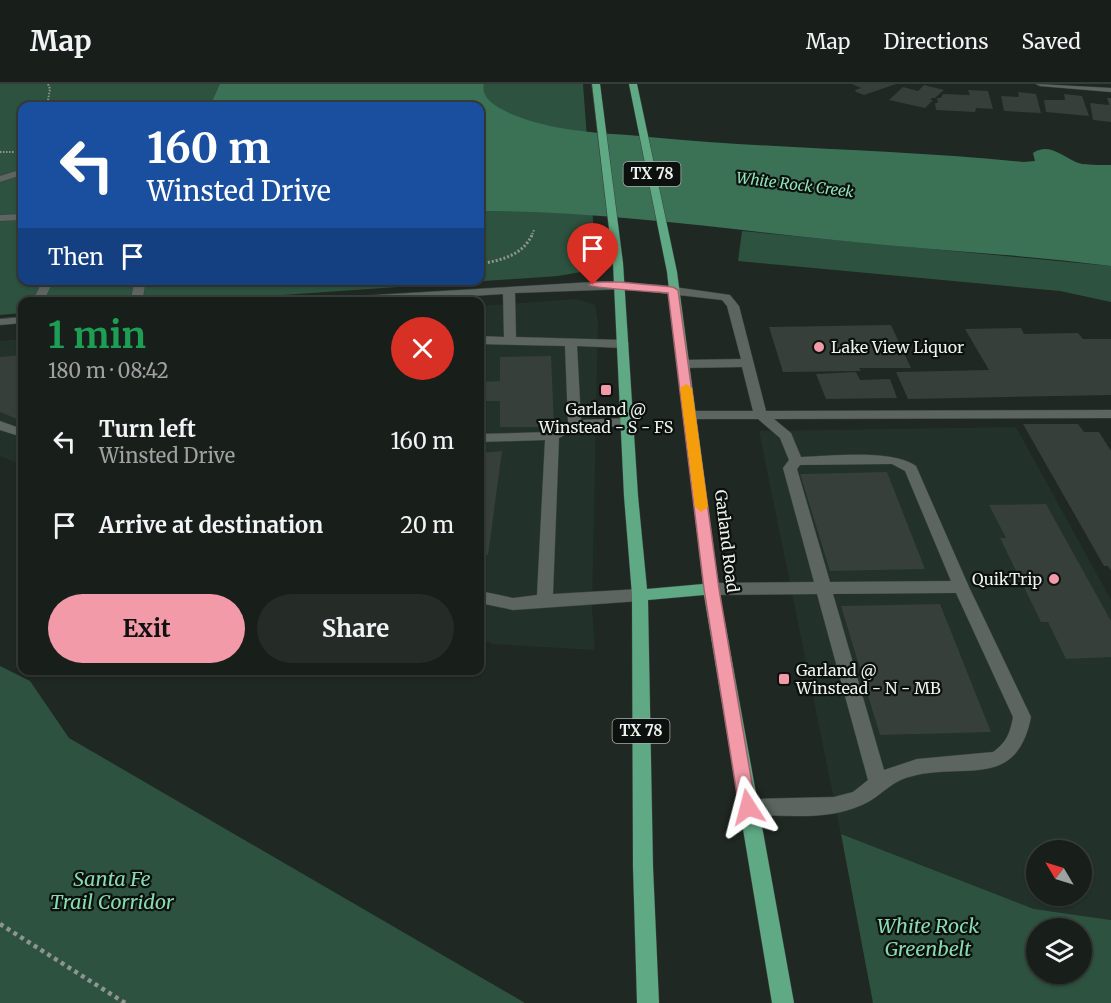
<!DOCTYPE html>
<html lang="en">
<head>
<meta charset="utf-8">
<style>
	:root { --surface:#181e1a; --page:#252b27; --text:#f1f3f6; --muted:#9fa2a2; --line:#363c39; --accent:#f39aa8 }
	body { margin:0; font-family:Merriweather,serif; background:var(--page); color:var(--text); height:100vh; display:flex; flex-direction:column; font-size:22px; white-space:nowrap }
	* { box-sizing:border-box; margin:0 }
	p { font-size:20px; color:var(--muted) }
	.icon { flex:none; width:33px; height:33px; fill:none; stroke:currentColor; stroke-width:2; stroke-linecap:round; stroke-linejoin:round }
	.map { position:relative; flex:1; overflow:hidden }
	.panel { position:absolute; left:18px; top:213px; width:466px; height:378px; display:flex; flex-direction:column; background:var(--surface); border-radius:12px; box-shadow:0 2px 4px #0004,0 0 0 2px var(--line) }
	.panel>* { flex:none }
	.hud { position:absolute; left:18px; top:18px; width:466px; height:183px; border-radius:12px; box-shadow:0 2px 4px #0004,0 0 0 2px var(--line); background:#1a4fa0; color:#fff; overflow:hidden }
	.needle { width:39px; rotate:308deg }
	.fabs { position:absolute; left:1026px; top:756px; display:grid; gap:12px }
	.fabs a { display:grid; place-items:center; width:66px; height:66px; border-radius:50%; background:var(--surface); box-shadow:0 2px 4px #0004,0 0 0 2px var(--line); font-size:30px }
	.pin { position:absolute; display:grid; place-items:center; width:51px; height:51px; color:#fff; margin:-62px -26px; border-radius:50% 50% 50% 0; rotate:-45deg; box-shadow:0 0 6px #0007 }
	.pin .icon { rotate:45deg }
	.me { position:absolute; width:66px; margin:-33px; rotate:351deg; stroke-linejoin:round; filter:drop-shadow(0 0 4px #0008) }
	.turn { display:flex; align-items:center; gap:21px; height:126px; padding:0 30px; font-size:27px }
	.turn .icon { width:78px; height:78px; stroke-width:2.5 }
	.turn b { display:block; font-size:42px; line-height:51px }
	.then { display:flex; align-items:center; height:57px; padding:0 30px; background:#0003; gap:12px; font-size:22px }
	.round { display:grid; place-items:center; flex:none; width:63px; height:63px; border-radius:32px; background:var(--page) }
	.overview { display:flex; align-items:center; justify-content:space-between; height:102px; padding:0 30px }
	h1 { font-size:36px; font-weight:700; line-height:45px; color:#1e9e55 }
	.primary-button { display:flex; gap:12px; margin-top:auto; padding:12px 30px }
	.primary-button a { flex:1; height:69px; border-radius:36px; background:var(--accent); color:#111; font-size:24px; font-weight:700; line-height:69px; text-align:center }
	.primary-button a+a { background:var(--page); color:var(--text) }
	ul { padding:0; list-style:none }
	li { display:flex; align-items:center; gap:18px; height:84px; padding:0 30px }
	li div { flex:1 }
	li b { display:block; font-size:22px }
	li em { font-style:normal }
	header { display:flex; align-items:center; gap:36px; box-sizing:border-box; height:84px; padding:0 30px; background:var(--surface); border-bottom:2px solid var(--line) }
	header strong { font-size:28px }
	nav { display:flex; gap:33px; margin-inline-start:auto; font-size:21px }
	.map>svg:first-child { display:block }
</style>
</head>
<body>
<header>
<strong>Map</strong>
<nav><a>Map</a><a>Directions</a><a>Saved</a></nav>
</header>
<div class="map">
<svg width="1111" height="919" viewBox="0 0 1111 919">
	<rect width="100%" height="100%" fill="#202823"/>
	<path fill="#223129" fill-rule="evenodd" d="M576 215 595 221 598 237 592 525 595 566 493 560 480 555V222Z
		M22 255V381L0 372V257Z
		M1016 343 1111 516V836L1034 825 841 750 759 347ZM1036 766H1082V812H1036Z"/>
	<path fill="#2d523f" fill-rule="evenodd" d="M0 0H583L596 177 581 188 558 192 194 217 22 218V229L0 231ZM22 22H480V196H22Z
		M742 147 1111 182V218L1060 207 738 177Z
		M0 582 30 597 69 654 525 919H0Z
		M841 750 1034 825 1111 836V919H873ZM1036 844H1082V890H1036Z"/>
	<path fill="#3b7256" d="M220 0H484C477 25 537 39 555 43 589 50 626 50 660 54 781 65 902 66 1023 78L1035 77 1033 69C1052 57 1064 76 1082 80 1091 81 1102 81 1111 81V182C1019 170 926 166 834 156 716 144 599 127 480 127V22H210Z"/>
	<path fill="#363f3a" d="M852 0H896L864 11 856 8 855 6 861 4Z
		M924 1 944 6 935 14H932L930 16H933L925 24 889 16 903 3 918 7Z
		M968 6 988 7 993 25 976 24 975 28 936 26 935 19H938L937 14H941L943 10 970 11Z
		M1018 8 1036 10 1041 29 1004 27 1001 12 1019 13Z
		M1064 10 1082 12 1089 32 1046 28 1044 16H1065Z
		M1107 14H1111V38L1093 36 1090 19 1109 21Z
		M891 241 911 284H859L861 287 783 288 769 243Z
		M1021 244 1024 250 1078 249 1083 255H1111V311L908 315 896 288 989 286 965 245Z
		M22 271V337L0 328V273Z
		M551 272 554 343H500V317H480V298L500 297V273Z
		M856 288 860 296 890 295 897 314 826 315 816 290Z
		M1023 340H1078L1084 348H1099L1111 367V487L1108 482H1104Z
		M502 367 488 471 480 470V369Z
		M887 388 925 485 830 487 800 390Z
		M1046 420 1111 537V573L1066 575 1048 538H1041L1000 454H1006L989 421Z
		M940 520 991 648 880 651 841 522Z"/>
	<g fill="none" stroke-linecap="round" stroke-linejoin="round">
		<defs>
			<path id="minor" d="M1036 0 1111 4V8L1040 2Z
				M22 85V91L0 98V92Z
				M22 130V136L0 137V131Z
				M43 196H54L43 218H32Z
				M135 196H146L142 218H130Z
				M593 198 660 201 730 211 739 222 766 327 1111 326V334L774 335 791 349 801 373C831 372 893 365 916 382L969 503 1031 633C1016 708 963 677 909 693 890 698 879 714 862 721 827 737 786 731 748 731L741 729 739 723 741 717 748 715 834 713 853 708 868 696 817 510 711 511 705 509 703 505 705 501 711 499 814 498 783 384 789 376 780 354 758 335H690L683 331 690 327H753L742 283 682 284 676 280 682 276 741 275 727 222 722 216 626 205 515 209 516 253 623 256 629 260 623 264 577 262 581 336 627 334 634 338 627 342 578 344 559 354 553 510 640 505 646 507 648 511 646 515 640 517 513 526 480 519V507L513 514 537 511 545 356 480 358V350L549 348 568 338 565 262 480 260V252L504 253 503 210 375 218H305L310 215ZM892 380 905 387 951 497 830 498 797 385 800 381ZM956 509 1013 633C1010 649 1007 658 993 668L917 675 884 686 833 510Z
				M22 233V239L0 241V235Z
				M0 337 22 345V353L0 346Z"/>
			<path id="major" d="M592 0H600L623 179 638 412 647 505 703 500 667 188 629 0H637L677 188 719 505 794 919H772L704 511 648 516 653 783 659 919H637L633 783 632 511 624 412 613 179Z"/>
		</defs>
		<use href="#minor" stroke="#3b423e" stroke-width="1"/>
		<use href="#major" stroke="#3b423e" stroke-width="1"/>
		<path stroke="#8e9591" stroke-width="2" stroke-dasharray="1.5 1.5" stroke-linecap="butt" d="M47 22 50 5 48 0
			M0 68H14
			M531 153 534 146"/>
		<path stroke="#8e9591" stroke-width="3" stroke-dasharray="2 2" stroke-linecap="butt" d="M480 180C501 176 522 172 532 151"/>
		<path stroke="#8e9591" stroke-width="4.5" stroke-dasharray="4 4" stroke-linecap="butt" d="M0 840 125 919"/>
		<use href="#minor" fill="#5c6560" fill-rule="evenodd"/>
		<use href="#major" fill="#5fa985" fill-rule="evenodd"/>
	</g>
	<path fill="#f39aa8" stroke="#9e646d" stroke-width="1.5" d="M620 198 673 203 678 206 719 505 756 723 754 729 748 731 742 729 739 723 704 505 668 209C657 208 592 204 588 201L593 198Z"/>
	<path fill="#f59e0b" d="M686 300 692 304 708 423 701 428 695 423 680 304Z"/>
	<g fill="#f39aa8" stroke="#0c100e" stroke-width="2">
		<circle cx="819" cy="263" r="6"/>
		<rect x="600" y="300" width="12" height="12" rx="3"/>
		<circle cx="1054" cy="495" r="6"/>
		<rect x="778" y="589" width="12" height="12" rx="3"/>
	</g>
	<g text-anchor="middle" stroke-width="4.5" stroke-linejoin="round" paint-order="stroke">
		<g fill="#0c100e" stroke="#a9aeab" stroke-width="1.5">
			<rect x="623.5" y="78" width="57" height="24" rx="4.5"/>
			<rect x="612.5" y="635" width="57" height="24" rx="4.5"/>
		</g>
		<g font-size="15" font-weight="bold" fill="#ecf2ee">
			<text x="652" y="95">TX 78</text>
			<text x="641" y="652">TX 78</text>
		</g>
		<g font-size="15" font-style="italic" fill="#90e5b8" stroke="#0c100e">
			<text transform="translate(795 101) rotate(7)" y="5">White Rock Creek</text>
		</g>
		<g font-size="16" fill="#ecf2ee" stroke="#0c100e" text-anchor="start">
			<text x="831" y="269">Lake View Liquor</text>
			<text x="606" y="331" text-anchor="middle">Garland @<tspan x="606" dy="18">Winstead - S - FS</tspan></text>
			<text x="1042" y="501" text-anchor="end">QuikTrip</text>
			<text x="796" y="592">Garland @<tspan x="796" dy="18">Winstead - N - MB</tspan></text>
		</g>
		<g font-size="16" fill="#ecf2ee" stroke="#0c100e">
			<text transform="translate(727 457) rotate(83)" y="6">Garland Road</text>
		</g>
		<g font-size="20" font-style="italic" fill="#87dbae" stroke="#0c100e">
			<text x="112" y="802">Santa Fe<tspan x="112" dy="23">Trail Corridor</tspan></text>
			<text x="928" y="849">White Rock<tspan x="928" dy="23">Greenbelt</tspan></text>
		</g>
	</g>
</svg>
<div class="fabs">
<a><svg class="needle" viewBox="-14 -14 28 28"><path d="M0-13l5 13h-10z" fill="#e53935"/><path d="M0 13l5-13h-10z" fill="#9fa2a2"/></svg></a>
<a><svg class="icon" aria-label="layers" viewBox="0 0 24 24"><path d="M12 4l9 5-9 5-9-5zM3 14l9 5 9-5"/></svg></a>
</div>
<div class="pin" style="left:593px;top:201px;background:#d93025"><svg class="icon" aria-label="arrive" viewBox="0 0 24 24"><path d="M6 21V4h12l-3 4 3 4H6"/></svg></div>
<svg class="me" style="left:748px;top:723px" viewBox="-20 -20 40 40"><path d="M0-17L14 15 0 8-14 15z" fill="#f39aa8" stroke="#fff" stroke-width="4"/></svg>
<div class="hud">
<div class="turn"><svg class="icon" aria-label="left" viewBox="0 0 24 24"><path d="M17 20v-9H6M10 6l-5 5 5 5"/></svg><div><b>160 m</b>Winsted Drive</div></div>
<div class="then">Then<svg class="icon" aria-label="arrive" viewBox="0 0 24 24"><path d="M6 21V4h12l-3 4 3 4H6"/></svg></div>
</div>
<section class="panel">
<div class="overview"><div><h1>1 min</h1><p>180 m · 08:42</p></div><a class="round" style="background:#d93025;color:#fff"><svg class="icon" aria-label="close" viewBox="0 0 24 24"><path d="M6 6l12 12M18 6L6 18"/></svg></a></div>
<ul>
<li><svg class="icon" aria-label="left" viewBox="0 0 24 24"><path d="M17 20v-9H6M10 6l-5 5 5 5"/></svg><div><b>Turn left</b><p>Winsted Drive</p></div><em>160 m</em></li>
<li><svg class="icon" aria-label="arrive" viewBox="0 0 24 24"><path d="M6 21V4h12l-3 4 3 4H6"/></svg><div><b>Arrive at destination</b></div><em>20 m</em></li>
</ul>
<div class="primary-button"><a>Exit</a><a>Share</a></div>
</section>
</div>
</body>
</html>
